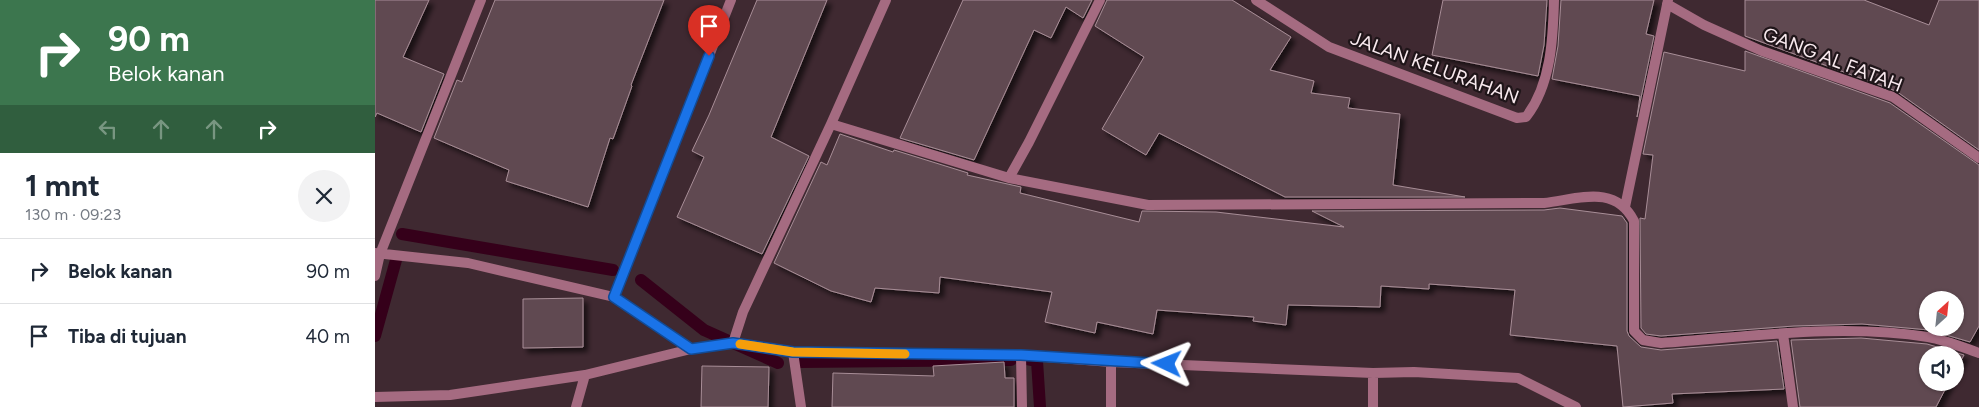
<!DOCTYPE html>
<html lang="id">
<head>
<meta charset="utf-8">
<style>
	:root { --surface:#fff; --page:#f2f2f3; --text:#1f2937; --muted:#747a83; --line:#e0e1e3 }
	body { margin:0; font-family:Figtree,sans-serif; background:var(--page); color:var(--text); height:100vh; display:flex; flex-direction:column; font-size:19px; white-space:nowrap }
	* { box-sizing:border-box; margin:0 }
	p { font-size:16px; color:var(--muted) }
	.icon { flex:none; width:28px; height:28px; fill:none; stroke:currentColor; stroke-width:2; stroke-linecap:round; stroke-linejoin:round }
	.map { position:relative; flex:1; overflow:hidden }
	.details { display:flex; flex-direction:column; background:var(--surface); width:375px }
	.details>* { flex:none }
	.top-card { background:#3c764e; color:#fff; overflow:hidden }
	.needle { width:32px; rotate:27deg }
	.controls { position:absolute; left:1544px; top:291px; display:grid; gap:10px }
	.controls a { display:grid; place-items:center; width:45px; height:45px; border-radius:50%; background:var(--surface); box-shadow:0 1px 4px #0004; font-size:25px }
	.pin { position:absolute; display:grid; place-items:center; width:42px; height:42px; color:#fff; margin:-51px -21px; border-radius:50% 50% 50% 0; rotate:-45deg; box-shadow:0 0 5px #0007 }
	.pin .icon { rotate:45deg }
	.me { position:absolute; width:55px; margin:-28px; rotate:272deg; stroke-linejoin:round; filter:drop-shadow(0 0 4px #0008) }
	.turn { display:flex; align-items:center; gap:18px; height:105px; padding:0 25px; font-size:22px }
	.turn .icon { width:65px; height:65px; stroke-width:2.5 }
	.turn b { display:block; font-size:35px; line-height:42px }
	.lanes { display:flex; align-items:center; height:48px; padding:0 25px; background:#0003; justify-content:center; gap:25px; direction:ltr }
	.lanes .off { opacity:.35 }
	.round { display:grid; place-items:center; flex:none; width:52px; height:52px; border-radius:26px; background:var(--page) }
	.head { display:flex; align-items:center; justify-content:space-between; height:85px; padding:0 25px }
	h1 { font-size:30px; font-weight:700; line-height:38px }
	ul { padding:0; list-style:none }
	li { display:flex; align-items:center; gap:15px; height:65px; padding:0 25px; border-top:1px solid var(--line) }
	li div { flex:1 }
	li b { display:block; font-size:19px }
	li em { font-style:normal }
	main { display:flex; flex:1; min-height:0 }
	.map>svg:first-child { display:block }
</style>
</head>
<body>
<main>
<section class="details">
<div class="top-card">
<div class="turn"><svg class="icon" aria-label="right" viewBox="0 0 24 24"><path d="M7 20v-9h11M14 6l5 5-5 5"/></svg><div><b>90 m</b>Belok kanan</div></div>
<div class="lanes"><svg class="icon off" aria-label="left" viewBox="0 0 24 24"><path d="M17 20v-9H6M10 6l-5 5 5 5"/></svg><svg class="icon off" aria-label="ahead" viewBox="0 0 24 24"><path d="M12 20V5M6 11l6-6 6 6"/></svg><svg class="icon off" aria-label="ahead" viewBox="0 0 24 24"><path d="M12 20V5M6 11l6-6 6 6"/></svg><svg class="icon" aria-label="right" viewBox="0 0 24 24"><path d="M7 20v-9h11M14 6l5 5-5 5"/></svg></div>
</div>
<div class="head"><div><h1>1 mnt</h1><p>130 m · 09:23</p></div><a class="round"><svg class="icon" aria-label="close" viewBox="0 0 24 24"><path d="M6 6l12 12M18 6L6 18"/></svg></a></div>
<ul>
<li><svg class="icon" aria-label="right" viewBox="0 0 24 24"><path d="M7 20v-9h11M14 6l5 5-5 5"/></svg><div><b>Belok kanan</b></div><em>90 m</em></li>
<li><svg class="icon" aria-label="arrive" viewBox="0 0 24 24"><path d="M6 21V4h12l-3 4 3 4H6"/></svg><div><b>Tiba di tujuan</b></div><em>40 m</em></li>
</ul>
</section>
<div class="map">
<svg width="1604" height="407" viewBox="0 0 1604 407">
	<defs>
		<filter id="shadow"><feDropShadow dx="4.5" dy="4.5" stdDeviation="2.5" flood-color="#0009"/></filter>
	</defs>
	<rect width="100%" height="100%" fill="#3f2931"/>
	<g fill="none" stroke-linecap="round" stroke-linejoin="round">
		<path stroke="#35001a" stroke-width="12" d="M27 234 238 270
			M266 280 329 330 403 363
			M0 336 21 260
			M652 359 662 361 665 407
			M424 362 636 360"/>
	</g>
	<path fill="#604851" stroke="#a88e97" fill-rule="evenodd" filter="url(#shadow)" d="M0 0H54L28 57 69 74 46 132 2 113 0 117Z
		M120 0H289L256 85 257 86 238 139 235 138 213 207 131 181 134 170 59 138 82 80 87 82Z
		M382 0H452L396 137 434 156 387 254 302 217 329 157 317 151 334 115Z
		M588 0H717L708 18 691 7 676 38 659 30 599 160 525 138Z
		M732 0H857L916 37 895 70 939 81 936 93 975 98 973 108 1025 114 1018 185 1090 197H910L784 133 771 155 727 129 769 57 720 26Z
		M1068 0H1172L1169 45 1163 76 1057 55Z
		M1186 0H1279L1271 34 1279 36 1262 117 1265 96 1177 79 1183 46Z
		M1370 0H1489L1554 25 1564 0H1604V150L1521 91 1370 36Z
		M1370 51 1515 103 1604 165V326L1595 342 1554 330 1487 324 1419 326 1286 336 1271 334 1266 328 1265 218 1270 219 1278 155 1268 154 1289 52 1370 71ZM1552 300H1580V328H1552Z
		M465 134 518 152 519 150 593 173 592 175 646 187 645 193 764 222 767 211 841 212 969 227 937 211 1169 210 1185 208 1247 216 1252 223V331L1254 336 1266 347 1286 350 1402 341 1409 389 1297 394 1298 403 1248 407 1242 346 1135 335 1140 290 1054 284V289L1006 286 1005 307 913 305 911 325 878 321 879 317 782 310 778 334 722 322 720 333 670 322 677 292 565 277 564 293 500 288 496 302 456 291 399 263 446 162 452 165Z
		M208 298V347L148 348V299Z
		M1486 338 1552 344 1589 355 1580 371V355H1552V382H1574L1561 407H1425L1416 340Z
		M629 362 630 378H639V407H457L458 373 559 376 558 366Z
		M327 366 394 367 393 407H326Z"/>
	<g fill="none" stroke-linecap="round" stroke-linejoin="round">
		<path stroke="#a56b81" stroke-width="10" d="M881 0 954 47 1142 118 1151 117C1176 85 1178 39 1179 0
			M1292 4 1329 25 1387 51 1518 97 1604 158
			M456 124 634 178 773 205 1169 203C1204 199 1240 184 1259 221V331L1268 340 1286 343C1374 337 1465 323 1553 337 1570 340 1587 347 1604 353
			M634 178 654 142 725 0
			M1250 207 1293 0
			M0 253 93 263 239 297 316 349 358 343 418 352 646 355 736 362 998 373V407
			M0 276 5 254 106 0
			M239 297 356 0
			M1408 334 1418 407
			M358 343 368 312 456 124 511 0
			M418 352 426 407
			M646 355 647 407
			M736 362V407
			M998 373 1039 372 1143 378 1201 407
			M0 397 75 395 210 375 316 349
			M201 407 210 375"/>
	</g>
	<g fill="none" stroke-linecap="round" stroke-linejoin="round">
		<defs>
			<path id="route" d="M334 56 239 297 316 349 358 343 418 352 646 355 792 364"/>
		</defs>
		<use href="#route" stroke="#114b97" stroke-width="12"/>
		<use href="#route" stroke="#1a73e8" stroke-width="9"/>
		<path stroke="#f59e0b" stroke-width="9" d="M365 344 418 352 530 354"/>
	</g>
	<g text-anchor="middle" stroke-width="4.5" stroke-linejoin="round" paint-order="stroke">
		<g font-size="19" fill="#f9eaef" stroke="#1f1519">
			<text transform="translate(1458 59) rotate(21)" y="7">GANG AL FATAH</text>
			<text transform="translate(1060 67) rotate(20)" y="7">JALAN KELURAHAN</text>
		</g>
	</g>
</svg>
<div class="controls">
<a><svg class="needle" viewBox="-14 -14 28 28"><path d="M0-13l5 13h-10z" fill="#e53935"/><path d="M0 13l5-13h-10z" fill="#747a83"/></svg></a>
<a><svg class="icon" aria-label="sound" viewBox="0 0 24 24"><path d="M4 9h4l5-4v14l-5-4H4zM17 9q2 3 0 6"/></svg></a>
</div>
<div class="pin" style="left:334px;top:56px;background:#d93025"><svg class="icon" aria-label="arrive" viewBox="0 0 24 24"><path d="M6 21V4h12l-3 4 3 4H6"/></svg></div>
<svg class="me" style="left:792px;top:364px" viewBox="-20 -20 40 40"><path d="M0-17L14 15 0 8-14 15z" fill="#1a73e8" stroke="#fff" stroke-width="4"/></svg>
</div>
</main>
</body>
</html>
